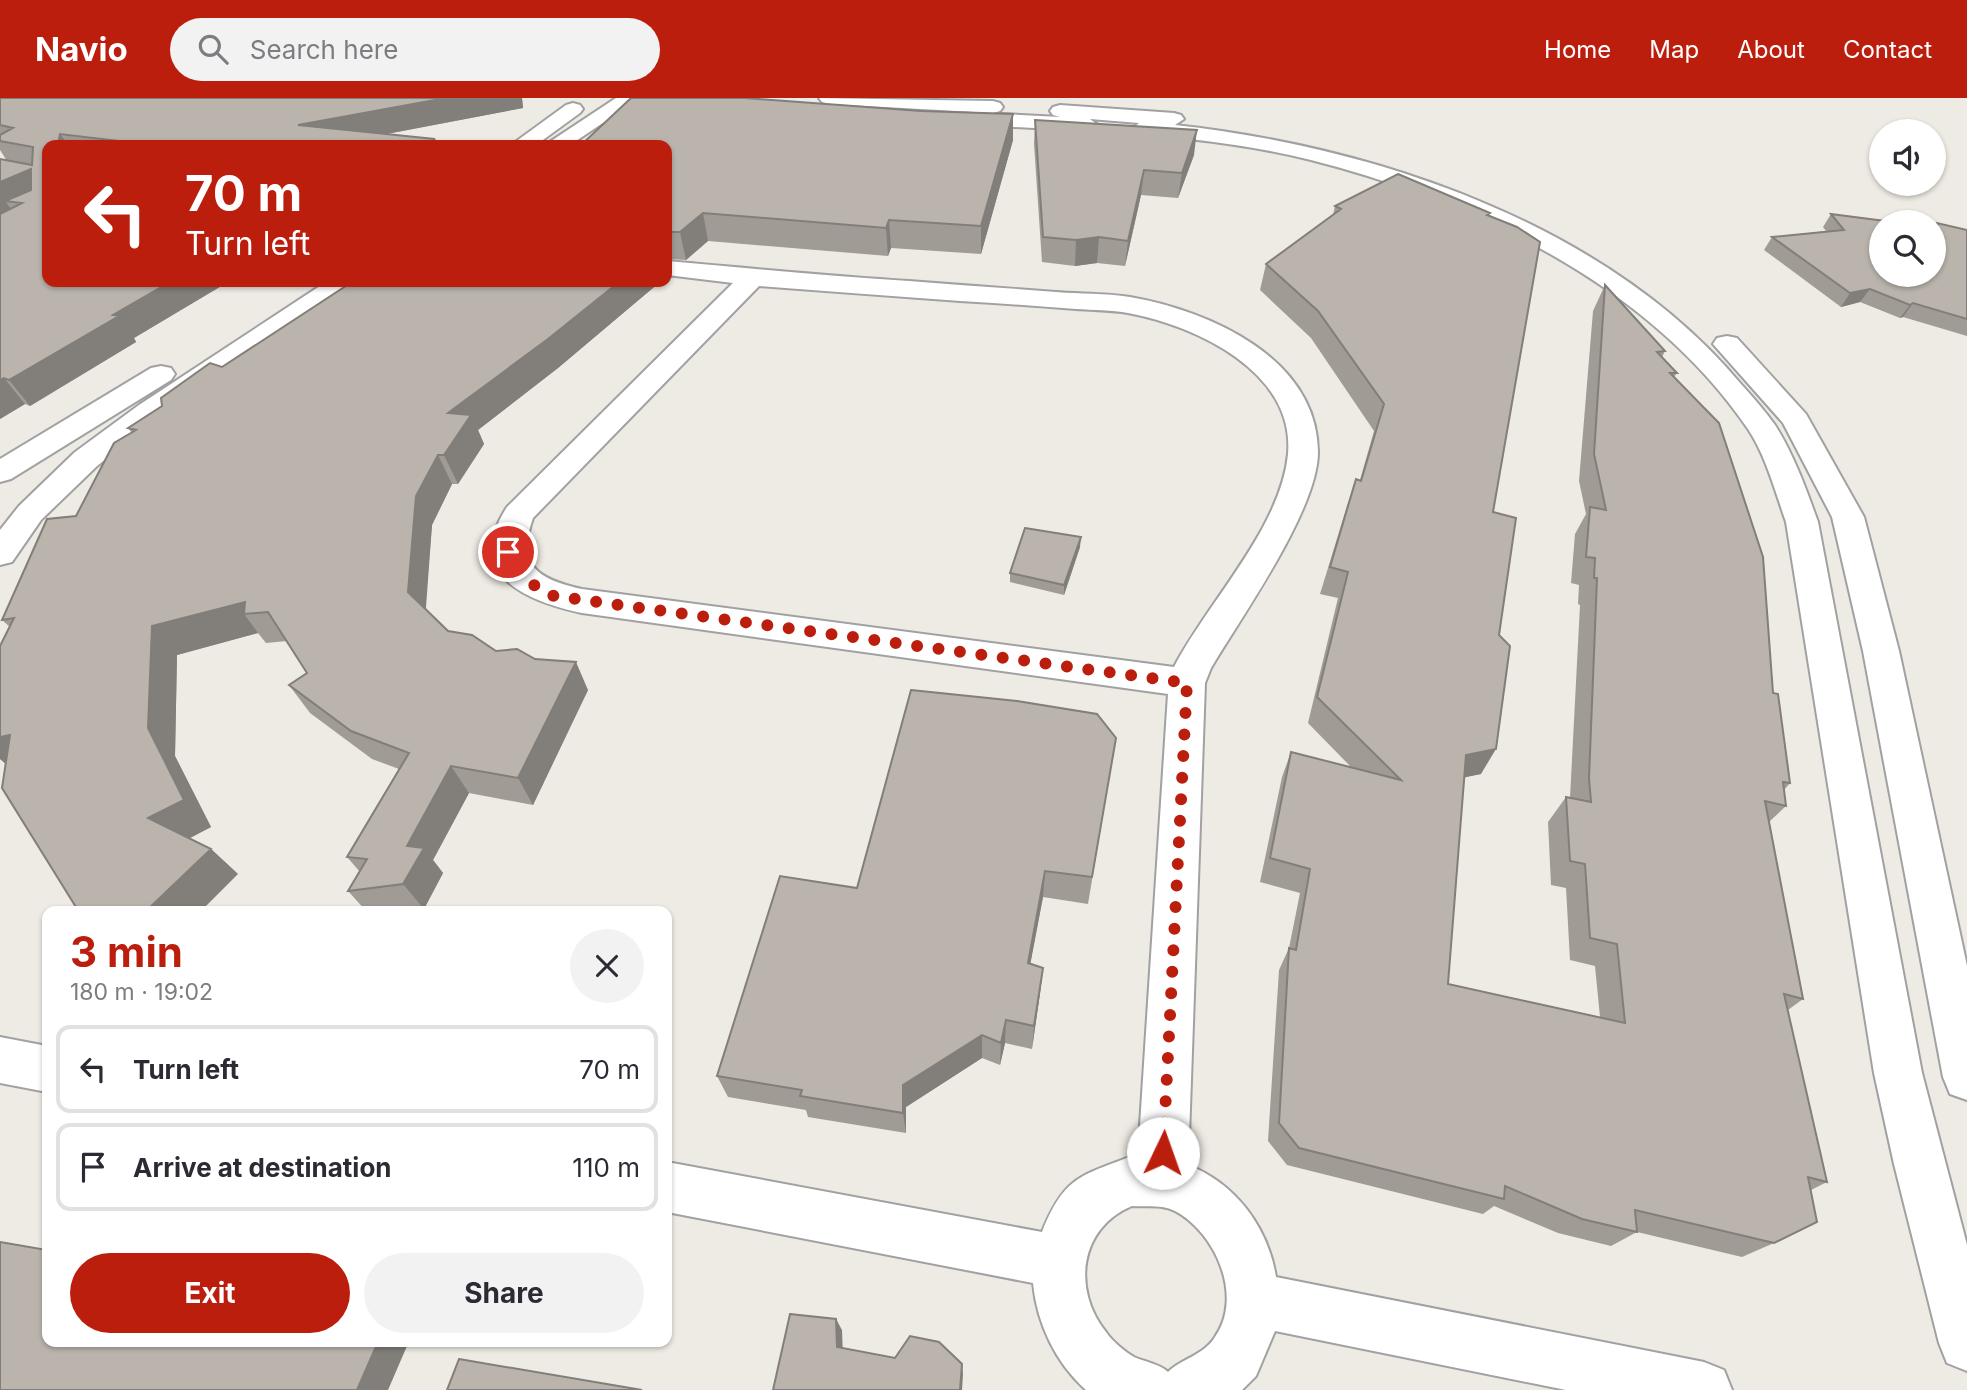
<!DOCTYPE html>
<html lang="en">
<head>
<meta charset="utf-8">
<style>
	:root { --surface:#fff; --page:#f2f2f3; --text:#2b2b33; --muted:#7c7c81; --line:#e1e1e2; --accent:#bc1e0e }
	body { margin:0; font-family:Inter,sans-serif; background:var(--page); color:var(--text); height:100vh; display:flex; flex-direction:column; font-size:26px; white-space:nowrap }
	* { box-sizing:border-box; margin:0 }
	p { font-size:23px; color:var(--muted) }
	.icon { flex:none; width:38px; height:38px; fill:none; stroke:currentColor; stroke-width:2; stroke-linecap:round; stroke-linejoin:round }
	.map { position:relative; flex:1; overflow:hidden }
	.side { position:absolute; left:42px; top:808px; width:630px; height:441px; display:flex; flex-direction:column; background:var(--surface); border-radius:14px; box-shadow:0 2px 5px #0004 }
	.side>* { flex:none }
	.hud { position:absolute; left:42px; top:42px; width:630px; height:147px; border-radius:14px; box-shadow:0 2px 5px #0004; background:#bc1e0e; color:#fff; overflow:hidden }
	.tools { position:absolute; left:1869px; top:21px; display:grid; gap:14px }
	.tools a { display:grid; place-items:center; width:77px; height:77px; border-radius:50%; background:var(--surface); box-shadow:0 2px 5px #0004; font-size:35px }
	.pin { position:absolute; display:grid; place-items:center; width:60px; height:60px; color:#fff; margin:-30px; border:4px solid #fff; border-radius:50%; box-shadow:0 2px 7px #0007 }
	.me { position:absolute; width:77px; margin:-38px; rotate:3deg; stroke-linejoin:round; filter:drop-shadow(0 0 5px #0008) }
	.turn { display:flex; align-items:center; gap:24px; height:147px; padding:0 28px; font-size:32px }
	.turn .icon { width:91px; height:91px; stroke-width:2.5 }
	.turn b { display:block; font-size:49px; line-height:60px }
	.round { display:grid; place-items:center; flex:none; width:74px; height:74px; border-radius:37px; background:var(--page) }
	.summary { display:flex; align-items:center; justify-content:space-between; height:119px; padding:0 28px }
	h1 { font-size:42px; font-weight:700; line-height:52px; color:var(--accent) }
	.action { display:flex; gap:14px; margin-top:auto; padding:14px 28px }
	.action a { flex:1; height:80px; border-radius:42px; background:var(--accent); color:#fff; font-size:28px; font-weight:700; line-height:80px; text-align:center }
	.action a+a { background:var(--page); color:var(--text) }
	ul { padding:0; list-style:none }
	li { display:flex; align-items:center; gap:21px; height:88px; margin:0 14px 10px; padding:0 14px; border:4px solid var(--line); border-radius:14px }
	li div { flex:1 }
	li b { display:block; font-size:26px }
	li em { font-style:normal }
	header { display:flex; align-items:center; gap:42px; box-sizing:border-box; height:98px; padding:0 35px; background:var(--accent); color:#fff }
	header strong { font-size:33px }
	nav { display:flex; gap:38px; margin-inline-start:auto; font-size:24px }
	.search { width:490px; height:63px; background:var(--page); display:flex; align-items:center; gap:18px; box-sizing:border-box; padding:0 24px; border-radius:38px; color:var(--muted); font-size:26px }
	.map>svg:first-child { display:block }
</style>
</head>
<body>
<header>
<strong>Navio</strong>
<div class="search"><svg class="icon" aria-label="search" viewBox="0 0 24 24"><circle cx="10" cy="10" r="6"/><path d="M15 15l6 6"/></svg>Search here</div>
<nav><a>Home</a><a>Map</a><a>About</a><a>Contact</a></nav>
</header>
<div class="map">
<svg width="1967" height="1292" viewBox="0 0 1967 1292">
	<rect width="100%" height="100%" fill="#eeebe4"/>
	<g fill="none" stroke-linecap="round" stroke-linejoin="round">
		<defs>
			<path id="minor" d="M616 0H640L570 47H545Z
				M573 5 580 7 583 11 580 15 536 47H511L566 7Z
				M667 163C747 170 828 178 909 183 958 187 1007 190 1056 194 1080 196 1106 195 1130 199 1210 213 1317 260 1318 354 1318 412 1241 519 1211 570L1205 585 1188 1067C1235 1085 1268 1129 1276 1179L1704 1264 1724 1272 1732 1292H1566L1275 1233 1256 1278 1242 1292H1086C1056 1265 1037 1226 1033 1185L667 1114V1064L1042 1134C1064 1079 1080 1078 1132 1058H1138L1168 596 582 515C526 503 463 477 507 409L733 185 667 177ZM759 188C826 193 893 198 960 203 998 205 1037 208 1076 211 1093 212 1112 212 1128 215 1197 228 1295 274 1288 356 1281 430 1207 505 1174 569L582 491C538 481 516 468 533 420ZM1132 1108C1146 1109 1162 1106 1175 1113 1215 1134 1244 1198 1215 1239 1204 1257 1181 1261 1168 1274 1160 1266 1145 1264 1134 1259 1125 1254 1112 1243 1106 1234 1072 1192 1079 1130 1132 1108Z
				M326 184H356L352 189 159 319 97 368 41 422 12 464 0 467V432L19 408 75 354 139 307Z
				M161 268 171 270 175 276 171 282 11 381 0 384V361L151 270Z
				M0 939 47 948V994L0 985Z"/>
			<path id="tertiary" d="M819 0 993 3 1000 5 1003 9 1000 13 993 15 829 6 822 4Z
				M1060 7 1174 15 1181 17 1184 21 1175 27C1377 49 1607 126 1741 286 1753 299 1765 313 1775 327 1794 357 1806 391 1818 424L1922 975 1967 1147V1273L1947 1265 1939 1245 1894 1066 1874 975 1786 424C1775 393 1766 358 1748 331 1650 187 1475 104 1311 62 1256 48 1200 42 1144 36L1136 35 1133 30 1139 25 1090 21 1098 27 1094 31 1087 33 962 26 955 24 952 20 955 16 962 14 1060 19 1053 17 1050 13 1053 9Z
				M1727 238 1737 240 1806 316 1864 419 1899 553 1967 868V1002L1950 996 1943 979 1863 553 1832 419 1783 325 1713 246 1717 240Z"/>
		</defs>
		<use href="#minor" stroke="#a1a1a1" stroke-width="4"/>
		<use href="#tertiary" stroke="#a1a1a1" stroke-width="4"/>
		<use href="#minor" fill="#fff" fill-rule="evenodd"/>
		<use href="#tertiary" fill="#fff" fill-rule="evenodd"/>
	</g>
	<path fill="#a09b95" d="M0 0H522L523 10 387 36 435 41 437 47H47V184H228L134 240 136 244 30 308 25 306 0 321V61L7 63 0 52Z
		M1035 22 1194 57 1178 100 1141 97 1125 168 1097 165 1075 168 1042 164 1034 46Z
		M1013 42 981 156 891 150 888 158 708 143 686 162 667 161V47Z
		M1335 108 1490 115 1489 117 1493 414 1499 537 1481 676 1464 679 1448 886 1600 919 1595 868 1570 862 1566 790 1551 787 1548 724 1566 699 1570 700 1580 507 1578 506 1579 487 1571 485 1575 436 1586 416 1579 383 1593 213 1605 187 1665 253 1662 259 1677 275 1674 279 1773 595 1790 685 1784 692 1786 708 1769 724 1803 901 1788 912 1827 1084 1811 1092 1774 1145 1742 1159 1637 1134 1611 1148 1558 1135 1494 1108 1483 1116 1287 1067 1268 1043 1279 872 1289 850 1300 795 1260 784 1282 679 1291 654 1351 669 1308 625 1338 500 1320 496 1347 408 1356 381 1360 382 1374 333 1311 240 1260 192 1266 166 1333 117Z
		M1831 116 1934 130 1937 125 1967 132V238L1903 219 1900 220 1860 204 1841 209 1764 152 1772 139 1826 133 1823 129Z
		M352 184H660L558 270 478 332 484 346 458 386H452L432 427 425 511 448 533 588 592 533 707 469 695 433 762 443 775 424 811 402 814H367L348 793 360 774 347 759 399 671 372 661 310 615 289 587 307 575 287 543 266 545 258 535 177 557 175 658 211 729 189 740 211 751 238 776 6 666 0 661V548L10 529 2 522 76 418 132 335 128 330Z
		M1080 449 1064 497 1010 484V475Z
		M1111 669 1088 806 1043 799 1030 866 1043 870 1040 895 1032 951 1005 945 1000 967 982 960 906 1009V1035L808 1019 806 1012 728 999 717 978 857 790Z"/>
	<path fill="#827e79" d="M446 0H522L523 10 328 47 298 27Z
		M1013 16V42L981 156V128Z
		M1197 32 1194 57 1178 100 1182 75Z
		M60 36 68 47H58Z
		M435 41 437 47H420Z
		M31 71 47 95 22 105 5 103 11 111 0 116V84Z
		M1144 72 1141 97 1125 168 1128 143Z
		M703 115 708 143 686 162 680 134Z
		M889 122 891 150 888 158 886 130Z
		M1099 139 1097 165 1075 168 1076 142Z
		M170 184H228L134 240 136 244 30 308 9 282 113 217Z
		M619 184H660L558 270 478 332 484 346 458 386 444 357 448 315Z
		M1870 191 1860 204 1841 209 1850 195Z
		M1913 205 1903 219 1900 220 1910 207Z
		M4 280 25 306 0 321V282Z
		M438 357 452 386 432 427 425 523 408 494 416 398Z
		M1081 439 1080 449 1064 497V487Z
		M245 504 244 516 258 535 177 557 175 658 211 729 177 747 148 720V630L152 528Z
		M576 564 588 592 533 707 518 680Z
		M10 637 13 672 0 661V639Z
		M1496 651 1481 676 1452 682 1466 657Z
		M451 668 469 695 433 762 443 775 424 811 403 786 407 748Z
		M211 751 238 776 200 814H145Z
		M1045 773 1043 799 1026 889 1028 865Z
		M1043 870 1040 895 1032 951 1034 928Z
		M1006 922 1005 945 1000 967 1001 945Z
		M982 937V960L906 1009V1035L903 1015V987Z
		M836 1221 842 1232 843 1259 837 1249Z
		M378 1244H397L407 1248 388 1292H357Z
		M962 1266 963 1276 962 1292H960Z"/>
	<path fill="#bab4ad" stroke="#827e79" stroke-width="2" d="M0 0H446L298 27 435 41 420 47H153L60 36 58 47H47V184H170L113 217 119 218 9 282 4 280 0 282V116L22 105 5 103 31 92V71L0 84V61L32 67 33 49 0 43V37L13 30 0 27Z
		M631 0H745L921 13 1013 16 981 128 889 122 886 130 703 115 680 134H667V47H581Z
		M1035 22 1197 32 1182 75 1144 72 1128 143 1099 139 1076 142 1043 139Z
		M1398 76 1490 115 1487 117 1517 129 1540 144 1493 414 1516 420 1499 537 1510 548 1496 651 1466 657 1448 886 1625 925 1617 846 1590 840 1585 766 1570 763 1566 699 1591 704 1589 680 1597 480H1594L1595 460 1586 459 1590 409 1606 412 1594 356 1605 187 1665 253 1657 254 1677 275H1670L1719 325 1763 459 1773 595 1778 596 1790 685 1783 684 1786 708 1765 703 1803 901 1784 896 1827 1084 1808 1079 1817 1124 1774 1145 1635 1112 1637 1134 1582 1121 1505 1088 1504 1101 1299 1050 1279 1025 1289 850 1296 852 1310 771 1270 760 1291 654 1401 682 1317 599 1348 474 1330 469 1356 381 1361 383 1384 306 1318 213 1266 166 1341 111 1335 108Z
		M1831 116 1893 124H1881V177H1934V130H1938L1937 125 1967 132V221L1913 205 1910 207 1870 191 1850 195 1772 139 1844 132Z
		M352 184H619L548 241 448 315 471 317 444 357H438L416 398 408 494 448 533 472 537 496 553 517 551 535 561 576 564 518 680 451 668 407 748 424 750 403 786 348 793 367 761 347 759 409 655 351 633 289 587 307 575 268 514 244 516 245 504 152 528 148 630 184 702 148 720 211 751 145 814H79L2 690 10 637 0 639V548L14 520 2 522 47 421 76 418 114 345 136 332 128 330 162 308 161 300 210 265 222 269Z
		M1025 430 1081 439 1064 487 1010 475Z
		M911 592 1017 603 1097 616 1116 640 1092 779 1045 773 1028 865 1043 870 1034 928 1006 922 1001 945 982 937 903 987V1015L800 998 802 992 717 978 780 778 857 790Z
		M0 1144 47 1152V1244H378L357 1292H0Z
		M790 1216 836 1221 837 1249 895 1260 910 1238 939 1244 962 1266 960 1292H773Z
		M459 1261 642 1292H447Z"/>
	<g fill="none" stroke-linecap="round" stroke-linejoin="round">
		<path stroke="#bc1e0e" stroke-width="12" stroke-dasharray="0 21.6" d="M508 454C518 478 531 487 554 498L1187 585 1163 1055"/>
	</g>
</svg>
<div class="tools">
<a><svg class="icon" aria-label="sound" viewBox="0 0 24 24"><path d="M4 9h4l5-4v14l-5-4H4zM17 9q2 3 0 6"/></svg></a>
<a><svg class="icon" aria-label="search" viewBox="0 0 24 24"><circle cx="10" cy="10" r="6"/><path d="M15 15l6 6"/></svg></a>
</div>
<div class="pin" style="left:508px;top:454px;background:#d93025"><svg class="icon" aria-label="arrive" viewBox="0 0 24 24"><path d="M6 21V4h12l-3 4 3 4H6"/></svg></div>
<svg class="me" style="left:1163px;top:1055px" viewBox="-20 -20 40 40"><circle r="19" fill="#fff"/><path d="M0-13L10 11 0 6-10 11z" fill="#bc1e0e"/></svg>
<div class="hud">
<div class="turn"><svg class="icon" aria-label="left" viewBox="0 0 24 24"><path d="M17 20v-9H6M10 6l-5 5 5 5"/></svg><div><b>70 m</b>Turn left</div></div>
</div>
<section class="side">
<div class="summary"><div><h1>3 min</h1><p>180 m · 19:02</p></div><a class="round"><svg class="icon" aria-label="close" viewBox="0 0 24 24"><path d="M6 6l12 12M18 6L6 18"/></svg></a></div>
<ul>
<li><svg class="icon" aria-label="left" viewBox="0 0 24 24"><path d="M17 20v-9H6M10 6l-5 5 5 5"/></svg><div><b>Turn left</b></div><em>70 m</em></li>
<li><svg class="icon" aria-label="arrive" viewBox="0 0 24 24"><path d="M6 21V4h12l-3 4 3 4H6"/></svg><div><b>Arrive at destination</b></div><em>110 m</em></li>
</ul>
<div class="action"><a>Exit</a><a>Share</a></div>
</section>
</div>
</body>
</html>
